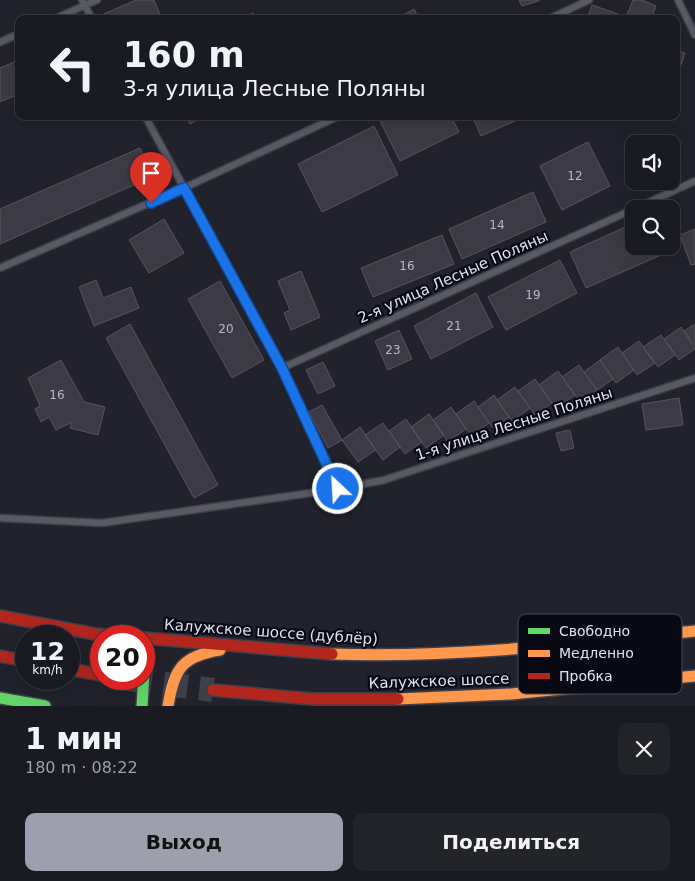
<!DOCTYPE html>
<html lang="ru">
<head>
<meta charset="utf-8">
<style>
	:root { --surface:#1a1a22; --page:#23232a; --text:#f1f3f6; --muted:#9fa1a5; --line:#383840; --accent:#9e9fac }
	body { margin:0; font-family:"DejaVu Sans",sans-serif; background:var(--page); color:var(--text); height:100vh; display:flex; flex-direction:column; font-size:19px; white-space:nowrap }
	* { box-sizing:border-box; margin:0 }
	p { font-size:16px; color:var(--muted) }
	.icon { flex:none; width:28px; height:28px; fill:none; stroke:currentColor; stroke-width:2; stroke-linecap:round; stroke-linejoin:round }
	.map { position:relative; height:706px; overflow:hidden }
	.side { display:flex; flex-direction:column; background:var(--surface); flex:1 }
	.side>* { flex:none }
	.banner { position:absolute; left:15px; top:15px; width:665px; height:105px; border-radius:10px; box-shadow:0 5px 20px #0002,0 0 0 1px var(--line); background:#1a1a22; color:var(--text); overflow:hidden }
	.fabs { position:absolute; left:625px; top:135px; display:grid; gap:10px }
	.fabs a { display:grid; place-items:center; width:55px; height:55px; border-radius:10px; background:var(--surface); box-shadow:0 5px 20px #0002,0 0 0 1px var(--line); font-size:25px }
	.speed { position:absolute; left:15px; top:625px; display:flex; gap:10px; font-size:25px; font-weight:700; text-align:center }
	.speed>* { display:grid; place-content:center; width:65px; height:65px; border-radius:50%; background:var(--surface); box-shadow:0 5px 20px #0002,0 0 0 1px var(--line); line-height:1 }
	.speed small { font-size:12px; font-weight:400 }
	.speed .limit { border:8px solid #d22; background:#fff; color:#111 }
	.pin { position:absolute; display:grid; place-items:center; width:42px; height:42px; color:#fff; margin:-51px -21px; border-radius:50% 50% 50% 0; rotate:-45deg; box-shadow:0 0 5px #0007 }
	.pin .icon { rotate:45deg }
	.me { position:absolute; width:55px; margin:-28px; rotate:335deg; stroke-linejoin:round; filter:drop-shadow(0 0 4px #0008) }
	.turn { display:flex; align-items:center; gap:18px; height:105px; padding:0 25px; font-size:22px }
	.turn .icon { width:65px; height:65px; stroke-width:2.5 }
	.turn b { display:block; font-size:35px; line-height:42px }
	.round { display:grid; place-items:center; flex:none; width:52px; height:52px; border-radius:10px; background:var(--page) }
	.summary { display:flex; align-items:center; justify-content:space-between; height:85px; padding:0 25px }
	h1 { font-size:30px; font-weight:700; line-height:38px }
	.cta { display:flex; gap:10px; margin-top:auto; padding:10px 25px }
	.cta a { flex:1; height:58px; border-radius:10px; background:var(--accent); color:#111; font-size:20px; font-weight:700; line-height:58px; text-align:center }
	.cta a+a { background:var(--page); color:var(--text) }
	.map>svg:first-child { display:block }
</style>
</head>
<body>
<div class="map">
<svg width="695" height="706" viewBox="0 0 695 706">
	<rect width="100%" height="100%" fill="#22222d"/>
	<path fill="#3c3a44" stroke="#56545e" d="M136 0H154L162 19H100L99 16Z
		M519 0H539V1L522 6Z
		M633 0H642L656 6 651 19 626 17Z
		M592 5 621 15 620 19H587Z
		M414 9 419 19H396Z
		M253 13 256 19H243Z
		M676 50 685 53 678 74 676 73Z
		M19 60V94L0 102V68Z
		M186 116H205L190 124Z
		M240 116H251L243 121Z
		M451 116 459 132 400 161 378 117Z
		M472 116H524V117L481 136Z
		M374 126 398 175 322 212 298 164Z
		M588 142 610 186 562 210 540 166Z
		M140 148 152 177 0 244V209Z
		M533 192 546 222 462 259 449 229Z
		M164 219 184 253 149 273 129 240Z
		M634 223V246H657L661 255 586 288 570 252Z
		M695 229V264L691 265 680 235Z
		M442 235 454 264 373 297 361 268Z
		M560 260 577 293 506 330 488 297Z
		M301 271 320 317 291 330 284 313 290 310 278 281Z
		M96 280 103 298 131 287 139 308 94 326 79 287Z
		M220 281 264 360 232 378 188 299Z
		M476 293 493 327 431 359 414 326Z
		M130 324 218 485 194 498 106 338Z
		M695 324V346L684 331Z
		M681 327 695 349 679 360 664 339Z
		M399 330 412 359 388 370 375 341Z
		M661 335 675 355 658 367 643 347Z
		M639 341 655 363 637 375 622 353Z
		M618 347 634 370 616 383 600 360Z
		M61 360 84 402 105 407 98 435 70 428 72 422 56 430 49 417 41 422 35 409 40 406 28 378Z
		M600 360 613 379 597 390 584 372Z
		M323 362 335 386 318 394 306 370Z
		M579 365 597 390 580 402 562 377Z
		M558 371 575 395 556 409 539 385Z
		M535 379 552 403 535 415 518 391Z
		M515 387 530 408 512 421 497 400Z
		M494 395 509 417 493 428 478 407Z
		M679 398 683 425 646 430 642 404Z
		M474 401 489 423 471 436 456 414Z
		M322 405 342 440 328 448 309 412Z
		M451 407 466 429 448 442 433 420Z
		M429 414 444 435 426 448 411 427Z
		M406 419 422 442 405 454 389 431Z
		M383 423 400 447 383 460 365 435Z
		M360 427 376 450 358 462 342 440Z
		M570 430 574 448 561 451 556 433Z"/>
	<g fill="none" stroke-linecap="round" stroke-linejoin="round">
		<path stroke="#3f3f4a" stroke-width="24" stroke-dasharray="24 12" stroke-linecap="butt" d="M128 679 213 690"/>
		<defs>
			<path id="lane" d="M82 0 92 19
				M678 0 695 35
				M54 19 97 0
				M549 19 589 0
				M0 42 19 34
				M145 116 282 368 338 489
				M634 209 695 181
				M0 268 184 188 339 116
				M282 368 634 209
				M0 518 102 523 338 489 384 480 695 378"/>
			<path id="fast" d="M0 698 45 706
				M142 706 144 672"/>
			<path id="slow" d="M332 654C454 658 574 644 695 631
				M398 699 511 694 695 676
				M168 706C174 669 182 656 220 650"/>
			<path id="jam" d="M0 616 95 634 121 636
				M144 638 332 654
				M0 656 26 661
				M69 669 101 675
				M213 690 313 699H398"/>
		</defs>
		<use href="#lane" stroke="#3f3f49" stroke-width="9"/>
		<use href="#fast" stroke="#3f3f49" stroke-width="14"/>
		<use href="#slow" stroke="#3f3f49" stroke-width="14"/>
		<use href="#jam" stroke="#3f3f49" stroke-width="14"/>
		<use href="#lane" stroke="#5a5a64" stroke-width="6"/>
		<use href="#fast" stroke="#63d668" stroke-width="11"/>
		<use href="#slow" stroke="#ff974d" stroke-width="11"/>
		<use href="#jam" stroke="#b3261e" stroke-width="11"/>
	</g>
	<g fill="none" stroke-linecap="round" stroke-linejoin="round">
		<defs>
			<path id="route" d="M151 203 184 188 282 368 338 489"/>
		</defs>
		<use href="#route" stroke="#114b97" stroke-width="12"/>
		<use href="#route" stroke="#1a73e8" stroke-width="9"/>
	</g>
	<g text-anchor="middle" stroke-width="4.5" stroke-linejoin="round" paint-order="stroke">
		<g font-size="12" fill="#b8b8c6">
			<text x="575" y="180">12</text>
			<text x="497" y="229">14</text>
			<text x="407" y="270">16</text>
			<text x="533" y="299">19</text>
			<text x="454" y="330">21</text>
			<text x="226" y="333">20</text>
			<text x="393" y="354">23</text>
			<text x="57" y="399">16</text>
		</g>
		<g font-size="15" fill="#e1e2f1" stroke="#080912">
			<text transform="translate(453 277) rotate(-24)" y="5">2-я улица Лесные Поляны</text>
			<text transform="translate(514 424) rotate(-18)" y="5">1-я улица Лесные Поляны</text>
			<text transform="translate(271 632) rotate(4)" y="5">Калужское шоссе (дублёр)</text>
			<text transform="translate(439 681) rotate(-2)" y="5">Калужское шоссе</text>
		</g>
	</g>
	<rect x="518" y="614" width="164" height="80" rx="8" fill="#080912" stroke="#494a55" stroke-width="1"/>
	<rect x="528" y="628" width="22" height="6" fill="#63d668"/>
	<rect x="528" y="650" width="22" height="7" fill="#ff974d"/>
	<rect x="528" y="673" width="22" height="6" fill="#b3261e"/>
	<g font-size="14" fill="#e1e2f1">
		<text x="559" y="636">Свободно</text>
		<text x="559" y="658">Медленно</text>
		<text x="559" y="681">Пробка</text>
	</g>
</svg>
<div class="fabs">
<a><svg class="icon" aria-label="sound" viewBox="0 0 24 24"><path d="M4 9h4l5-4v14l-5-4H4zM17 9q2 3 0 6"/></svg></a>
<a><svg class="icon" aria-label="search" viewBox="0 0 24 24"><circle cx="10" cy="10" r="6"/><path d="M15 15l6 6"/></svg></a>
</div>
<div class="speed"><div>12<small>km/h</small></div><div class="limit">20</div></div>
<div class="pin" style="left:151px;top:203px;background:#d93025"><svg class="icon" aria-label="arrive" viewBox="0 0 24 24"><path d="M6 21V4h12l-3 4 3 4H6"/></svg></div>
<svg class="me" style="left:338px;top:489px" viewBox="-20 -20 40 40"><circle r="17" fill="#1a73e8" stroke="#fff" stroke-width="3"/><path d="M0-11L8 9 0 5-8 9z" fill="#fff"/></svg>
<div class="banner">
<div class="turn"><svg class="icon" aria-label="left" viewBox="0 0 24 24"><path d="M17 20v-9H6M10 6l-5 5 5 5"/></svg><div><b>160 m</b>3-я улица Лесные Поляны</div></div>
</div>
</div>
<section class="side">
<div class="summary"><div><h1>1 мин</h1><p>180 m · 08:22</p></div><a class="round"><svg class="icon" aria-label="close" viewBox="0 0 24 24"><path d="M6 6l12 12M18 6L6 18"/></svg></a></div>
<div class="cta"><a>Выход</a><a>Поделиться</a></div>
</section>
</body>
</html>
